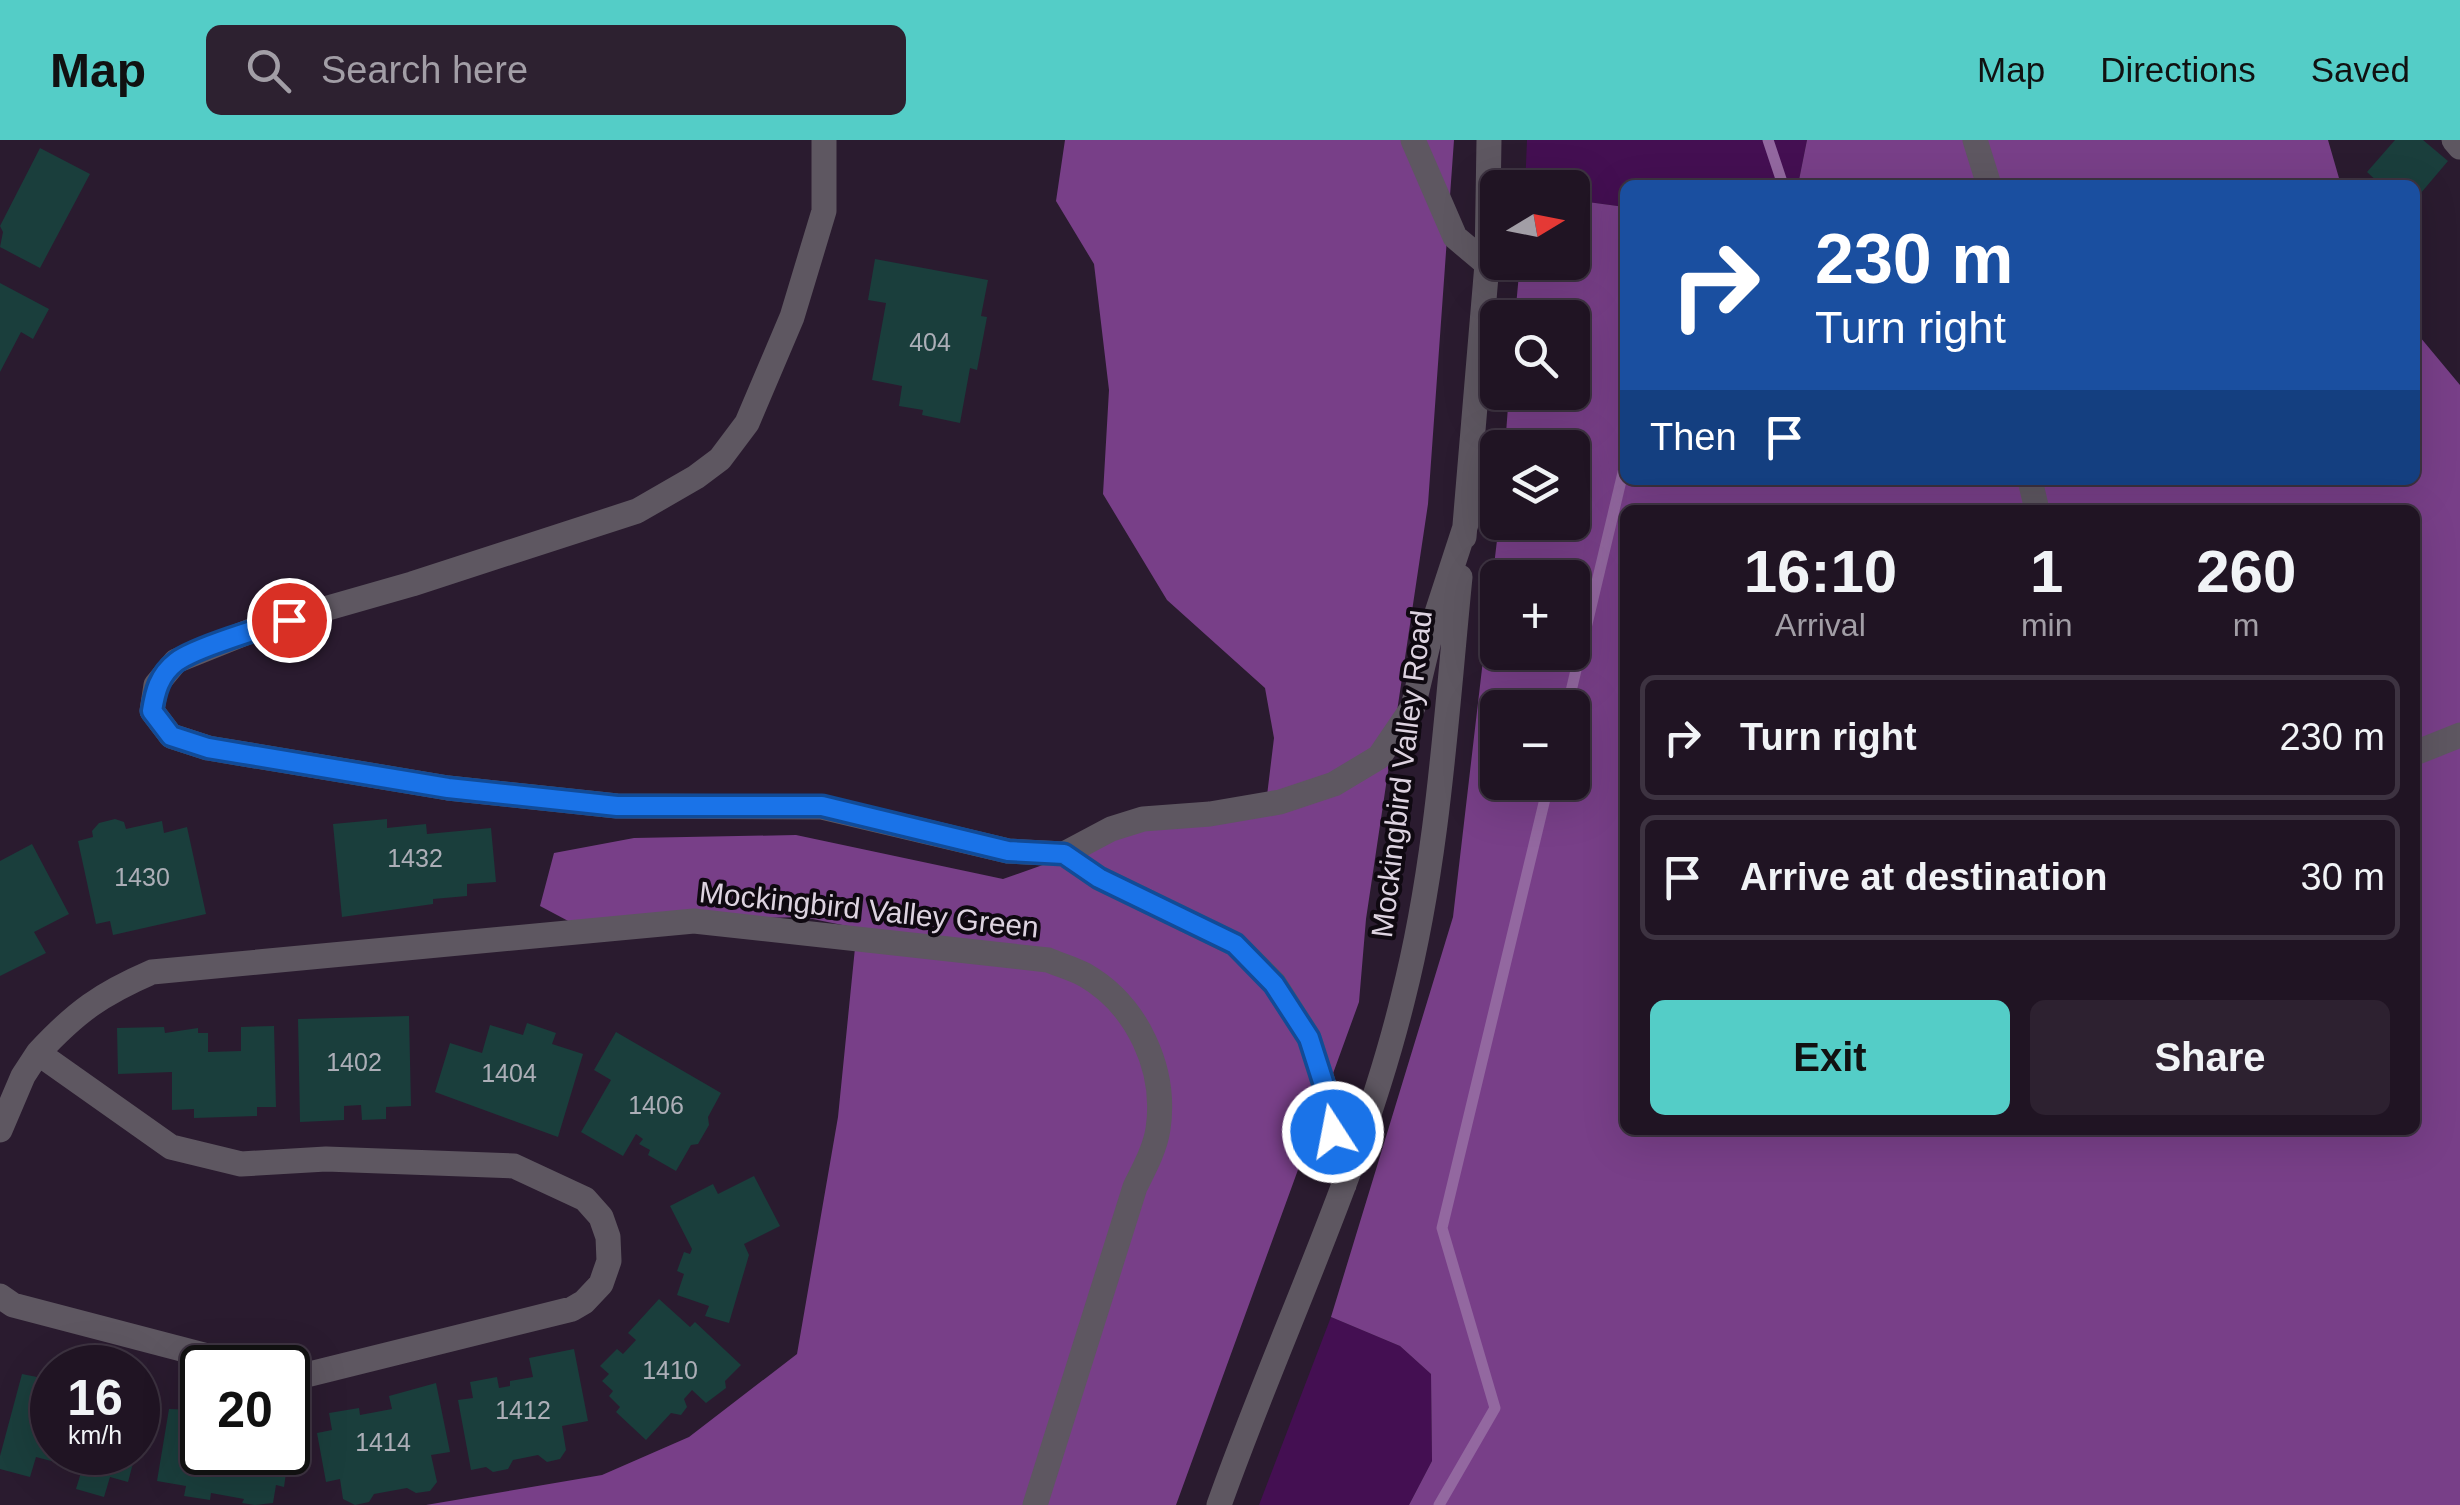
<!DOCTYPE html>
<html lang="en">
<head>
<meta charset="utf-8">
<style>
	:root { --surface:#201423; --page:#2d2130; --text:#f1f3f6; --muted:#a29ea6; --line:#3d3341; --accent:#54cdc7 }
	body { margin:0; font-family:Helvetica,sans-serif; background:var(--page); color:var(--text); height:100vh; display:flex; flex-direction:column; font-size:38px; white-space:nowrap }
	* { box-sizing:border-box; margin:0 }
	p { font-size:32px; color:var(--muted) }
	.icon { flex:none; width:55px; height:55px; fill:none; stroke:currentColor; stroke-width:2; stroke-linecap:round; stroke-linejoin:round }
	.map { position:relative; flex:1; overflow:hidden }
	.side { position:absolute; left:1620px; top:365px; width:800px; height:630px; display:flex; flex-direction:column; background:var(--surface); border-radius:15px; box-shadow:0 10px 40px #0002,0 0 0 2px var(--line) }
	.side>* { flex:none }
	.guide { position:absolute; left:1620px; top:40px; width:800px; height:305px; border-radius:15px; box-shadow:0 10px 40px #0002,0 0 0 2px var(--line); background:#1a4fa0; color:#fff; overflow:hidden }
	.needle { width:65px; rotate:80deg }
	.controls { position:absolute; left:1480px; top:30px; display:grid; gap:20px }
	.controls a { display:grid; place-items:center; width:110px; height:110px; border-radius:15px; background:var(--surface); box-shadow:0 10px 40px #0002,0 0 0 2px var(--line); font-size:50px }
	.speed { position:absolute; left:30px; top:1205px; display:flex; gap:20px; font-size:50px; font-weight:700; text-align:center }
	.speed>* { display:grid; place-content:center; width:130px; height:130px; border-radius:50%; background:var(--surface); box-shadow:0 10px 40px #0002,0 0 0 2px var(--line); line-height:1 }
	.speed small { font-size:25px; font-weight:400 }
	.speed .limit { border:5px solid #111; border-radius:15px; background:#fff; color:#111 }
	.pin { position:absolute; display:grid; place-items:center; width:85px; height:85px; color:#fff; margin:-42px; border:5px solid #fff; border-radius:50%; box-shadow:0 2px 10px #0007 }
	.me { position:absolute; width:110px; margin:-55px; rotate:349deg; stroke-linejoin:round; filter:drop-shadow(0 0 8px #0008) }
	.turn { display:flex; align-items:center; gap:35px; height:210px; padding:0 30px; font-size:45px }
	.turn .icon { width:130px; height:130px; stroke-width:2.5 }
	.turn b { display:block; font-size:70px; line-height:85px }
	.then { display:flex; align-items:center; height:95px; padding:0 30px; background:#0003; gap:20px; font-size:38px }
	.eta { display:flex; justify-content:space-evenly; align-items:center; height:170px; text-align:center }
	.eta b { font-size:60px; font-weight:700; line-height:70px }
	.action { display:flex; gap:20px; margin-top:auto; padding:20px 30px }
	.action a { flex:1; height:115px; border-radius:15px; background:var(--accent); color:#111; font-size:40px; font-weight:700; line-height:115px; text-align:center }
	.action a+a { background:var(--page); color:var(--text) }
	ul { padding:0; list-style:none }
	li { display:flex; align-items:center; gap:30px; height:125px; margin:0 20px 15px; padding:0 10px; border:5px solid var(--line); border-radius:15px }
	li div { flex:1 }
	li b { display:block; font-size:38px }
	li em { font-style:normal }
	header { display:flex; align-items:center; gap:60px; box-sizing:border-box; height:140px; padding:0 50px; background:var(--accent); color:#111 }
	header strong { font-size:48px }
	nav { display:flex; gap:55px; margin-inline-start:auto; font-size:35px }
	.search { width:700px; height:90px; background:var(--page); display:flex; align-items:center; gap:25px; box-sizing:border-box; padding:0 35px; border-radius:15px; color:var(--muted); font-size:38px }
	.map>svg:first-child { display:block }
</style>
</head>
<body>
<header>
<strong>Map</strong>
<div class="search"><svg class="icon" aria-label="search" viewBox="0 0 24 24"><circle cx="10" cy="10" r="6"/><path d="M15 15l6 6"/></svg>Search here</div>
<nav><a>Map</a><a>Directions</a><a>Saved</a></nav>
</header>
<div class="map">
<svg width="2460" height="1365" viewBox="0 0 2460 1365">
	<rect width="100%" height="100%" fill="#2a1b2f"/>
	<path fill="#440f52" d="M1527 0H1807L1798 45H1625V67L1573 60 1572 48H1525Z
		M1331 1177 1400 1206 1431 1234 1432 1321 1409 1365H1259Z"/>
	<path fill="#783f88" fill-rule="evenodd" d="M1065 0H1454L1428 364 1366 779 1359 862 1176 1365H426L602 1335 689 1297 797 1214 838 977 857 788 803 777 572 783 540 766 554 713 634 698 796 695 1003 739 1147 688 1265 672 1274 598 1265 548 1167 460 1103 354 1109 250 1094 124 1056 61Z
		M1807 0H2328L2341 45H1798Z
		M1573 60 1625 67V340H2415V191L2460 245V1365H1409L1432 1321 1431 1234 1400 1206 1331 1177 1453 777 1499 383 1572 382V308L1505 307 1509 253 1572 252V178L1515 177 1520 123 1572 122ZM1625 370H2415V990H1625ZM1498 438H1572V512H1498ZM1498 568H1572V642H1498Z"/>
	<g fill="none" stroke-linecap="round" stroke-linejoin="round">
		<path stroke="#9368a0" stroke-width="11" d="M1768 0 1783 45
			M1567 568 1625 324
			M1439 1365 1495 1268 1442 1088 1549 642"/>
	</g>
	<path fill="#1a3e3c" d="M2395 0H2423L2448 21 2415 60V45H2381L2367 32Z
		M40 8 90 34 40 128 0 107 3 92 0 86Z
		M875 119 988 140 981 176 987 177 977 230 970 228 960 283 922 275 923 270 899 266 902 246 872 240 886 163 868 160Z
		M0 143 49 169 33 199 21 192 0 232Z
		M115 679 124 682 126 689 162 681 164 693 187 687 206 774 113 795 110 781 96 784 78 701 93 697 92 691 99 683Z
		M387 679V688L426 684 427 694 491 688 496 742 467 744V756L433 759V764L342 777 333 684Z
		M32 704 69 774 34 792 46 813 0 836V721Z
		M409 876 411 966 386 967V979L362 980 361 965 344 966V980L300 982 298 879Z
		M527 883 556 893 552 904 583 914 558 997 435 952 450 903 482 913 490 885 523 895Z
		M274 886 276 967H257V976L194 978V969L172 970V932L118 934 117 888 164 887 165 893 198 888V893H208V912L241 911V887Z
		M616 892 721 953 708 977 709 985 698 1004 691 1005 676 1031 648 1015 650 1010 639 1004 643 999 636 994 623 1016 581 992 611 940 594 930Z
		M754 1036 780 1086 744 1104 749 1115 729 1183 705 1176 709 1166 677 1155 684 1134 677 1131 684 1112 690 1114 692 1109 670 1066 713 1044 718 1054Z
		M659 1159 690 1187 695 1182 741 1225 725 1241 726 1248 706 1263 692 1250 684 1259 687 1267 681 1275 671 1273 646 1300 616 1272 620 1267 609 1256 613 1251 602 1241 609 1234 600 1226 617 1209 623 1214 636 1200 628 1193Z
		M574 1209 588 1281 562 1286 566 1310 560 1319 547 1322 538 1315 513 1320 508 1329 493 1332 486 1327 471 1330 458 1260 473 1258 470 1242 497 1237 499 1248 510 1246V1241L533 1237 529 1218Z
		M22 1234 52 1240V1312H136L128 1342 110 1337 104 1357 76 1349 82 1329 36 1317 30 1337 0 1329V1316Z
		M436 1243 450 1312 431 1315 437 1342 430 1351 416 1353 407 1348 374 1354 369 1362 355 1365 343 1359 340 1339 326 1342 317 1293 332 1290 329 1273 359 1268 360 1275 392 1269 389 1256Z
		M138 1245 153 1249 139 1302H138Z
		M193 1259 202 1261V1312H289L284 1347 276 1345 273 1363 255 1365 242 1363 244 1359 211 1353 210 1360 184 1356 186 1346 157 1341 169 1269 192 1270Z"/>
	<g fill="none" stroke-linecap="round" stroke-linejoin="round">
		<path stroke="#5e5761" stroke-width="25" d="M824 0V71L792 177 747 283 720 319 696 337 637 371 412 444 258 488 176 521 156 545 152 571 171 596 208 608 448 648 617 666 822 667 1008 711 1064 714 1111 689 1143 679 1210 674 1280 662 1334 644 1379 617 1413 567 1432 488 1466 384
			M1413 0 1455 97 1487 124
			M1975 0 1989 45
			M2454 0 2460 7
			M2030 340 2037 370
			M1464 397 1487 124 1489 0
			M2415 613 2460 595
			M1064 714 1099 738 1235 804 1274 843 1309 898 1324 945 1344 1045
			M38 913C76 872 101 854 152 832L694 781 1048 820C1060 825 1074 829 1085 835 1137 865 1167 929 1158 989 1155 1009 1144 1029 1135 1047L1035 1365
			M0 990 23 936 38 913 171 1007 241 1024 326 1019 514 1026 585 1059 601 1077 608 1097 609 1121 601 1144 584 1162 572 1169 310 1234 288 1231
			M0 1156 13 1165 227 1221 267 1228
			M1219 1365C1279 1196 1360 1033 1403 858 1438 721 1446 577 1460 437"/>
	</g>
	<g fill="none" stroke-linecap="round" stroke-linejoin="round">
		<defs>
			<path id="route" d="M289 480C264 487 194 508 176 522 159 535 155 552 152 571L171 596 208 608 448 648 617 666H822L1008 711 1064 714 1099 738 1235 804 1274 844 1309 898 1324 945 1333 992"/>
		</defs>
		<use href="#route" stroke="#114b97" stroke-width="25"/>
		<use href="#route" stroke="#1a73e8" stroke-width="18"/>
	</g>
	<g text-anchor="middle" stroke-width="8" stroke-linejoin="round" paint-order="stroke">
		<g font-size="25" fill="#acaeb7">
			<text x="930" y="211">404</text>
			<text x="415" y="727">1432</text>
			<text x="142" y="746">1430</text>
			<text x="354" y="931">1402</text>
			<text x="509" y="942">1404</text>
			<text x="656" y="974">1406</text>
			<text x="670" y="1239">1410</text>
			<text x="523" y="1279">1412</text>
			<text x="383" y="1311">1414</text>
		</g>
		<g font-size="30" fill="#ddd3e0" stroke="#0f0911">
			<text transform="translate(1402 634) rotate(-83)" y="10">Mockingbird Valley Road</text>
			<text transform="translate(869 770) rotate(6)" y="10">Mockingbird Valley Green</text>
		</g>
	</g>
</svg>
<div class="controls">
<a><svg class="needle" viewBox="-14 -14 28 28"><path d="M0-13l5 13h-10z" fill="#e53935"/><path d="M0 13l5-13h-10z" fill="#a29ea6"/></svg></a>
<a><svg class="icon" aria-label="search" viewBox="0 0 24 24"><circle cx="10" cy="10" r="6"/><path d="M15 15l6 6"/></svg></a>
<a><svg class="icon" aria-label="layers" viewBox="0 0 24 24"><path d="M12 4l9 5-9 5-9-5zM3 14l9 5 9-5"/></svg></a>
<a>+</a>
<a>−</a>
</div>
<div class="speed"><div>16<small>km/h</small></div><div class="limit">20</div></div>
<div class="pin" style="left:289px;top:480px;background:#d93025"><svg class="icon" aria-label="arrive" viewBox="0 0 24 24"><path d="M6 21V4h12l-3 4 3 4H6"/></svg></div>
<svg class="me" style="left:1333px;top:992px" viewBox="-20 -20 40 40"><circle r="17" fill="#1a73e8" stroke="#fff" stroke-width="3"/><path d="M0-11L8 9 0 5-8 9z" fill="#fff"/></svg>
<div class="guide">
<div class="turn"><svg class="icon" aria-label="right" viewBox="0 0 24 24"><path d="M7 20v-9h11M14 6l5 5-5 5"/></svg><div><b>230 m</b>Turn right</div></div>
<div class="then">Then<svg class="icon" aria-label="arrive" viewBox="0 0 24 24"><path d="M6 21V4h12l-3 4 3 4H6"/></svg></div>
</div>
<section class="side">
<div class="eta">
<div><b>16:10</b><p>Arrival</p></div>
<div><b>1</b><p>min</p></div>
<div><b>260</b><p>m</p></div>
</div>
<ul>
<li><svg class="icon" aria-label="right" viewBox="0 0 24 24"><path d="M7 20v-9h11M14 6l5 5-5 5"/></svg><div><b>Turn right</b></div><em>230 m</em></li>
<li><svg class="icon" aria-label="arrive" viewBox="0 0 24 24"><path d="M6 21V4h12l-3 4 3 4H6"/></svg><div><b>Arrive at destination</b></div><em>30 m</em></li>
</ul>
<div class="action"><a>Exit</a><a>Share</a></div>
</section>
</div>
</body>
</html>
